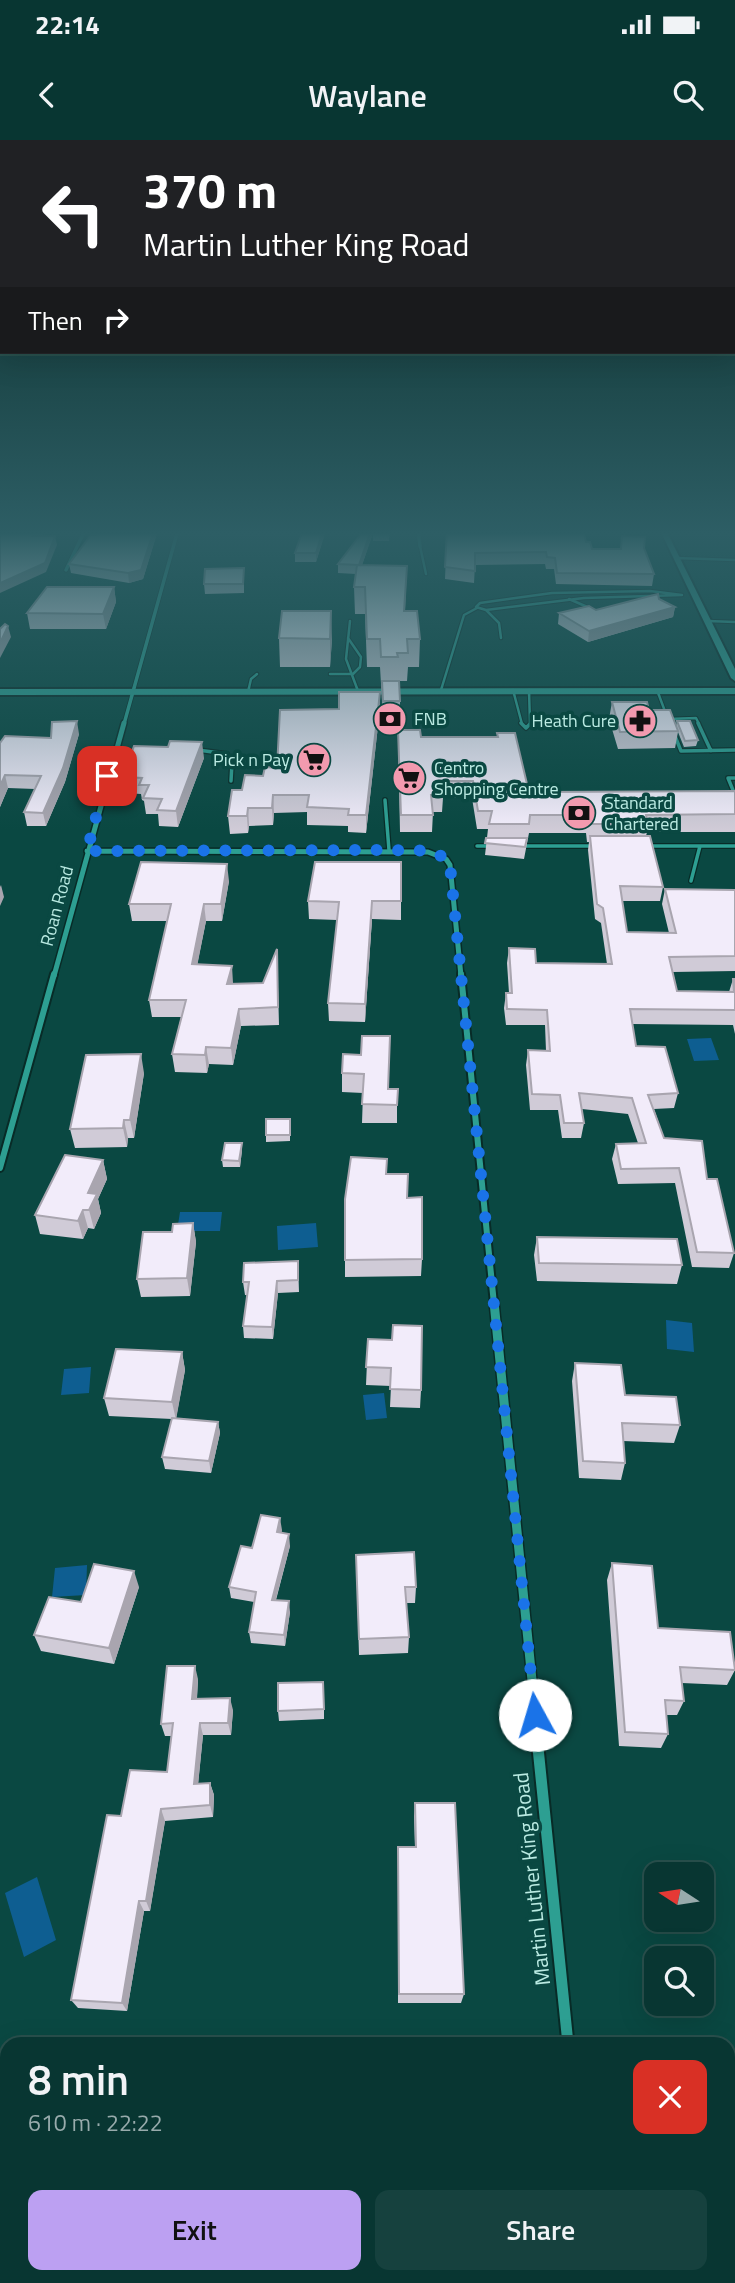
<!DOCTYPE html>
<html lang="en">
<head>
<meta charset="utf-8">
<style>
	:root { --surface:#083632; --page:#16413e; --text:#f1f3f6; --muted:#98abac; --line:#29504d; --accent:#bca0f2 }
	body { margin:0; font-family:"Titillium Web",sans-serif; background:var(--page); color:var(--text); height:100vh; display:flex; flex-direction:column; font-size:26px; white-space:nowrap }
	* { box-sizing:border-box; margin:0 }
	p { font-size:23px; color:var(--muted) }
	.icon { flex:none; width:38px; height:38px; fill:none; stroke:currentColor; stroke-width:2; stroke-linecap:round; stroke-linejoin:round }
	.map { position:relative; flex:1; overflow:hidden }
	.side { position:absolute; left:0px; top:1897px; width:735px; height:247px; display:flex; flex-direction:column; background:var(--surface); border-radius:21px 21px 0 0; box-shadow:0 7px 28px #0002,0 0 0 2px var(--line) }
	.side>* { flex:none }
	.guide { position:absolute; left:0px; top:0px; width:735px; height:214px; box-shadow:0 7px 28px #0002,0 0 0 2px var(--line); background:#202124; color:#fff; overflow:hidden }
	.needle { width:46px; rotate:282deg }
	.fabs { position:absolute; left:644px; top:1722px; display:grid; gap:14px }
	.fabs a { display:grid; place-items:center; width:70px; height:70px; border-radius:14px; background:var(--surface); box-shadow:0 7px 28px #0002,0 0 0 2px var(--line); font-size:35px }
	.pin { position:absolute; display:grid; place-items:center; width:60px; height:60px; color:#fff; margin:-30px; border-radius:14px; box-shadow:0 4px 10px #0006 }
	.me { position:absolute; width:77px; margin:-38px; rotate:354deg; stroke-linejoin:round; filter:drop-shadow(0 0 5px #0008) }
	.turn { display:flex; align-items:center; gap:24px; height:147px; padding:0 28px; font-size:32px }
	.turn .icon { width:91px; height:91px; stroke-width:2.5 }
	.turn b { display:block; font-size:49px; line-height:60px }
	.then { display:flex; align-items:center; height:66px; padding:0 28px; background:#0003; gap:14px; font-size:26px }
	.round { display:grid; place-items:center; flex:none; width:74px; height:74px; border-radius:14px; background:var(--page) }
	.headline { display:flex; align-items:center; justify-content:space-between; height:119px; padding:0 28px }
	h1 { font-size:42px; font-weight:600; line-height:52px }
	.primary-button { display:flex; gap:14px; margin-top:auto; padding:14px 28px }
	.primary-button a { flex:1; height:80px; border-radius:14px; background:var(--accent); color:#111; font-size:28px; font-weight:600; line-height:80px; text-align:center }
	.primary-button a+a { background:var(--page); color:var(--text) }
	.status { display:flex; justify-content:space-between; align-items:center; height:49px; padding:0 35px; background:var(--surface); direction:ltr }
	.status svg { height:19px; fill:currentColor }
	header { display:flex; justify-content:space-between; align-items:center; height:91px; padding:0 28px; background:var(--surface); font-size:32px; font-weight:600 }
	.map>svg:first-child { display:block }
</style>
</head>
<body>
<div class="status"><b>22:14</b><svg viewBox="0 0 49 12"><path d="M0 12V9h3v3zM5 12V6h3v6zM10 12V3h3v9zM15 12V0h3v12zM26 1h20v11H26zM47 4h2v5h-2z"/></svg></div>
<header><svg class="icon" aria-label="back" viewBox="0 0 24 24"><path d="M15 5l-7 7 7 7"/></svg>Waylane<svg class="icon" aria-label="search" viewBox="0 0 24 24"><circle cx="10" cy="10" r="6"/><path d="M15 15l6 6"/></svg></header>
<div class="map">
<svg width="735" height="2143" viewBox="0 0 735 2143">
	<rect width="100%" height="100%" fill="#0a4842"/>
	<path fill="#0e5e91" d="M711 898 719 920 694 921 687 899Z
		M180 1072H222L220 1091H177Z
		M316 1083 318 1107 278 1110 277 1086Z
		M666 1180 692 1183 694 1212 667 1209Z
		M91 1227 89 1253 61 1255 64 1229Z
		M384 1253 387 1278 366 1280 363 1255Z
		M87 1425 86 1455 52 1457 55 1428Z
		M37 1737 56 1800 24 1817 5 1753Z"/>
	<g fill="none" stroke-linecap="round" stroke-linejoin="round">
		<defs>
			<path id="lane-far1" d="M420 406 426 434
				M676 418 735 420
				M650 451 682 455 584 458 486 470 476 467 480 463 552 453Z
				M569 459 592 469
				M486 470 499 483 501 498
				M350 481 346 519 358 551
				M708 481 735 482
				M330 534H353L360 527 361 517 348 498
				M441 550 464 475 477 468
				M513 550 522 584
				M529 550 530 584
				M657 550 666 574
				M248 552 251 539 257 534
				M668 579 696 578 699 584"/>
			<path id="lane" d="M521 583 526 588 531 583
				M698 583 711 611
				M675 596 681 611 735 610
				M198 610 227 614 232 623 231 641
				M114 612 139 611
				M735 638H728L735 655
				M385 660 389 710
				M477 706H490
				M521 706H595
				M647 706H735
				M691 741 700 706"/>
			<path id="street-far4" d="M418 390 420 406
				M66 430 85 390
				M124 584 178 390"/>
			<path id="street-far3" d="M87 711 428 712 446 719 450 725 461 836
				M54 836 124 583"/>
			<path id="street-far2" d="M461 834 494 1164
				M0 1028 54 834"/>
			<path id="street-far1" d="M494 1162 537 1590"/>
			<path id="street" d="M536 1588 568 1904
				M592 2137V2143"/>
			<path id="secondary" d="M660 390H666L735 529V541L731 538Z
				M735 548V554L0 555V549Z"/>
		</defs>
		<use href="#lane-far1" stroke="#082b27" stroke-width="4.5"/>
		<use href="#lane" stroke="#082b27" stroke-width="6"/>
		<use href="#street-far4" stroke="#082b27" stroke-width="5"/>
		<use href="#street-far3" stroke="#082b27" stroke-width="8"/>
		<use href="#street-far2" stroke="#082b27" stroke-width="10"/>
		<use href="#street-far1" stroke="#082b27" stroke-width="12"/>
		<use href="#street" stroke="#082b27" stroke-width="15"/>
		<use href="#secondary" stroke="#082b27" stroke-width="4"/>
		<use href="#lane-far1" stroke="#2d9f92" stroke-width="2.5"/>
		<use href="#lane" stroke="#2d9f92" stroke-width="3.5"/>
		<use href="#street-far4" stroke="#2d9f92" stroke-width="3.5"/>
		<use href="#street-far3" stroke="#2d9f92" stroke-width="5"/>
		<use href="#street-far2" stroke="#2d9f92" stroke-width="6"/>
		<use href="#street-far1" stroke="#2d9f92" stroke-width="9"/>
		<use href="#street" stroke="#2d9f92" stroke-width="11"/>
		<use href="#secondary" fill="#2d9f92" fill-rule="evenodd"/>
	</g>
	<path fill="#d0cbd7" d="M97 390H158L143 439 129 443 71 433 69 424 96 395Z
		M326 390 316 422H295V413Z
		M373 390H390L389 401H373Z
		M447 390 586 402 592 409H621L622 396 644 408 654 434 652 446 556 444 554 429H546L545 424 475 425 474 443 445 439Z
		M373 393 362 425 407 426 405 471 420 499 419 527H408L407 541H399L400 561V578L383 577 380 527H367L365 474H355L354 447 356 434 338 433V424Z
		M244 428V453L205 454 204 444Z
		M114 447 116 462 106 489H30L27 473Z
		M659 459 675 467 673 477 588 502 558 484 559 473 596 470Z
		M279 498 332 499 330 527H280Z
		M612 562 649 570 676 586 677 581 698 600 696 606 684 607 678 592 675 608 618 609 609 579Z
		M380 568 366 693 348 692V686L307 685V672L274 673 273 685 249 686 248 693 230 694 228 676 242 650 277 628 339 569Z
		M398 590 421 597H497V593L527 644 544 652 735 651V692H647L646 696 663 747 660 761H622L627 792 669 793 662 764 665 749 735 750V831L673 832 677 851 729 852 733 839H735V894L733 885 632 884 636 906 678 953 674 968 654 969 664 998 707 1039 734 1113 729 1128 692 1127 675 1043 618 1044 612 1019 616 1004 638 1003 628 974 582 969 584 983 581 998H562L558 970H530L526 925 528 910 546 911 545 885H506L504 868 506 853H509L507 823 509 808 536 823 607 824 601 783 595 779 588 710 589 702H587L586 693H529L524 719 485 715 488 689H477L472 658H443L442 672H433L432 692H400Z
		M79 594 65 642 46 686H27L24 672 35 649 8 648 0 667V603Z
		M204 618 178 687 159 686 158 674H146L144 661 142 660 141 654 126 653 123 637Z
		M229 741 222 781H206L197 825 233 844 263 843 277 809 279 885 241 886 233 925 209 924 207 933 175 932 172 914 181 877H152L149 860 167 781H132L129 764Z
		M308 761H401V780L372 779 365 882 329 881 328 863 337 780 309 779Z
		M343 914 389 949 397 965V983H362L363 953 342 952V933Z
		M144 933 134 998H128L127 1007 75 1008 70 989Z
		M290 979V1001L266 1002V995Z
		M242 1003V1010L240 1027H223L222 1020Z
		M103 1020 107 1039 98 1059 101 1073 94 1089 88 1088 83 1099 40 1094 35 1075Z
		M387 1034 407 1058 422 1119 421 1136 345 1137V1059Z
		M193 1083 196 1102 190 1156 141 1157 137 1139 172 1092Z
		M537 1097 682 1125 677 1144 537 1141 534 1115Z
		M298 1121 299 1152 278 1153 273 1199 244 1198 243 1186 247 1155H245L243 1142Z
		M368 1199 421 1250 420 1268 390 1267 391 1246 366 1245Z
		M182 1212 185 1230 176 1278 218 1282 220 1293 211 1333 165 1329 162 1317 172 1279 109 1276 104 1258Z
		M575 1223 625 1255 680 1285 674 1303 623 1301 625 1323 621 1340 579 1338 572 1241Z
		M282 1390 281 1393 290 1406 276 1460 290 1472 285 1506 251 1503 249 1492 254 1462 231 1458 229 1447 252 1408Z
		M356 1415 416 1447 415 1463H406L409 1497 408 1513 359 1515Z
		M612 1423 658 1488 735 1530 727 1545 682 1543 684 1561 677 1575H666L668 1594 661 1608 619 1606 607 1440Z
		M139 1447 114 1524 41 1511 34 1495 81 1462Z
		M198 1539 197 1559 233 1570 231 1595H203L198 1644 210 1643 214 1655 213 1677 165 1681 150 1771H144L127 1871 78 1868 71 1860 121 1676 167 1632 171 1596H165L161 1584Z
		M324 1552V1579L279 1581 278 1571Z
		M415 1663 464 1854 461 1863H398V1707H415L414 1676Z"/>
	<path fill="#a9a5af" d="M38 390H46L35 405 33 396Z
		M154 390H158L143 439 129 443 128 433Z
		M323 390H326L316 422V413Z
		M371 390H373V393L359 434V425Z
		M55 396 57 405 46 432 0 453V443Z
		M114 447 116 462 106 489 103 474Z
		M675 467 673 477 588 502 589 491Z
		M331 471 332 499 330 527V499Z
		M8 486 11 497 0 518V503Z
		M380 552V568L366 693V675Z
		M77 581 79 594 65 642 46 686 43 673Z
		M202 602 204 618 178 687 176 671Z
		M5 635 8 648 0 667V646Z
		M273 655 274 673 273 685 272 668Z
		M248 668 249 686 248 693 247 676Z
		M227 724 229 741 222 781 221 764Z
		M1 745 4 757 0 766V747Z
		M372 761V779L365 882V864Z
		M204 764 206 781 194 842 192 824Z
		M232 826 233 843 229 861 227 844Z
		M239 869 241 886 233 925 231 908Z
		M206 907 209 924 207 933 205 915Z
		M141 914 144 933 134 998 130 980Z
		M124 980 128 998 127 1007 123 988Z
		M242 1003V1010L240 1027 239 1021Z
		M103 1020 107 1039 98 1059 101 1073 94 1089 89 1070 88 1053Z
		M83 1070 88 1088 83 1099 78 1081Z
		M193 1083 196 1102 190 1156 187 1138Z
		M277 1141 278 1153 273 1199 272 1187Z
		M182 1212 185 1230 176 1280 172 1262Z
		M218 1282 220 1293 211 1333 209 1321Z
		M280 1378 282 1390 278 1404 277 1392Z
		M289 1394 290 1406 273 1470 272 1460Z
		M134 1431 139 1447 114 1524 109 1508Z
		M289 1461 290 1472 285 1506 284 1495Z
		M195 1526 198 1539 196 1572 192 1559Z
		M230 1558 233 1570 231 1595 228 1583Z
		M200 1583 203 1595 197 1656 194 1644Z
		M210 1643 214 1655 213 1677 210 1665Z
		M161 1669 165 1681 150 1771 146 1761Z
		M139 1761 144 1771 127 1871 122 1863Z
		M124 2137H131L130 2143H123Z"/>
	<path fill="#f2ecfa" stroke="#a9a5af" stroke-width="2" d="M0 390H38L33 396H55L45 423 0 443Z
		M97 390H154L141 430 128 433 69 424 91 395H96Z
		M303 390H323L316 413H295Z
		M364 390H371L359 425 338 424Z
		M373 390H390V391H373Z
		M447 390H583L586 402H590L592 409H621L622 396 645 397 644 408 654 434 557 433 555 418 547 417 546 412 475 413V431L445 427Z
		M357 425 407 426 404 471H417L420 499H407L408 513H397L398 517H381L380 499H367L365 447H354Z
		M244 428 243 444H204L205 429Z
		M47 447H114L103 474 27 473Z
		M658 454 659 459 675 467 589 491 559 473 589 466 596 470Z
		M282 471H331L330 499 279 498Z
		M5 484 8 486 0 503V489Z
		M382 541H399L400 561H383Z
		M339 552H380L366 675H348L349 669 307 667 309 655H273L272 668H248L247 676H228L232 650H242L245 635 263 636 265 627 277 628 280 570 339 569Z
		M612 562H647L649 570H670L678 591 620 592Z
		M77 581 63 628 43 673 24 672 41 636 5 635 0 646V603L5 596 51 598 52 582Z
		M677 581H690L698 600 685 601Z
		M398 590H420L421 597H498L497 593H515L527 644H542L544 652 735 651V674L646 675 648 684H589L588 675H530L529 684H489L492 671H478L473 641H442L443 655H431L433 675H401Z
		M170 601 202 602 176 671 157 670 162 659 143 658 149 645H139L142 638 123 637 134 606 168 607Z
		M590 696H650L663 747 620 746 627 792 676 793 665 749 735 750V816L669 817 677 851 734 852 733 839H735V870L630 869 636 906 665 907 678 953 648 955 664 998 702 1001 707 1039H717L734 1113 697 1112 679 1028 621 1029 616 1004 646 1003 632 958 579 953 584 983H564L560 955 532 954 528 910 550 911 547 870 507 869 506 853H512L509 808 535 809 536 823 612 824 603 768 597 764Z
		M486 698H527L525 707 485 703Z
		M141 722 227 724 221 764H204L192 824 232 826 227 844 263 843 277 809 278 867 239 869 231 908 206 907 205 915 172 914 186 860H149L171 764H129Z
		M315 722H401V761H372L365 864 328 863 339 762 308 761Z
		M362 896H390L388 949H398L397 965 362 964 364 934 342 933 343 914 361 915Z
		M141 914 130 980H124L123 988 70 989 86 915Z
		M266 979H290V995H266Z
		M225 1003H242L239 1021 222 1020Z
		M65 1015 103 1020 88 1053 97 1054 89 1070H83L78 1081 35 1075Z
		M351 1017 387 1019 386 1034H408L407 1058 422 1057V1119L345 1120V1059Z
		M193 1083 187 1138 137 1139 143 1092H172L173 1084Z
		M537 1097 677 1099 682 1125 539 1123Z
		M298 1121V1140L277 1141 272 1187 243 1186 249 1142H243L244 1123Z
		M393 1185 422 1186 421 1250 390 1249 391 1228 366 1227 368 1199 392 1200Z
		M116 1209 182 1212 172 1262 104 1258Z
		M575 1223 621 1225 625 1255 676 1257 680 1285 622 1283 625 1323 583 1321Z
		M172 1278 218 1282 209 1321 162 1317Z
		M261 1375 280 1378 277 1392 289 1394 272 1460 289 1461 284 1495 249 1492 256 1452 229 1447 241 1406 252 1408Z
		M414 1412 416 1447H405L409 1497 359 1499 356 1415Z
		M612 1423 652 1426 658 1488 730 1492 735 1530 680 1527 684 1561 665 1560 668 1594 625 1592Z
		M94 1424 134 1431 109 1508 34 1495 49 1457 81 1462Z
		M167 1526H195L192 1559 230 1558 228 1583H200L194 1644 210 1643V1665L161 1669 146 1761H139L122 1863 71 1860 107 1675 121 1676 130 1630 167 1632 173 1583 161 1584Z
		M323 1542 324 1569 278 1571V1543Z
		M415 1663H455L464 1854H399L398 1707H416Z
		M728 2058H735V2131H728Z
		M95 2137H124L123 2143H94Z"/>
	<linearGradient id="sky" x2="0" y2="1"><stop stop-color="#062824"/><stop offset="0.57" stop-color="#2d5e65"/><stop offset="1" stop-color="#2d5e65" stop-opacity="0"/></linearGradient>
	<rect width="735" height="690" fill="url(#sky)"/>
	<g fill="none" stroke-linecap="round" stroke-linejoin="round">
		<path stroke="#1a73e8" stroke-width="12" stroke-dasharray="0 21.6" d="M107 636 87 711 389 710C408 711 439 706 450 725L535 1575"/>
	</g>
	<defs>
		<symbol id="bank-disc" viewBox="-11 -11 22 22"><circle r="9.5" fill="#f29aaf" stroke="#0a4842"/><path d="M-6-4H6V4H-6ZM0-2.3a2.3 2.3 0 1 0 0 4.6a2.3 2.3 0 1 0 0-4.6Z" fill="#111"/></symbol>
		<symbol id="pharmacy-disc" viewBox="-11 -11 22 22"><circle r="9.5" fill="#f29aaf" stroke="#0a4842"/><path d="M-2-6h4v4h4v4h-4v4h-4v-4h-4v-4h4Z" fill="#111"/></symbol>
		<symbol id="supermarket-disc" viewBox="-11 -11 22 22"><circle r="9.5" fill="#f29aaf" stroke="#0a4842"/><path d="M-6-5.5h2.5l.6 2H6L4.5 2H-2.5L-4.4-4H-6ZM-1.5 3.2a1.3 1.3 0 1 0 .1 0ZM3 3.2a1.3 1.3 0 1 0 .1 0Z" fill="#111"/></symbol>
	</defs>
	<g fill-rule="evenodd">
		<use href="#bank-disc" x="371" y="560" width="38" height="38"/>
		<use href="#pharmacy-disc" x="621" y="562" width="38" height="38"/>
		<use href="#supermarket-disc" x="295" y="601" width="38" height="38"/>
		<use href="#supermarket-disc" x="390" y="619" width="38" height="38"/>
		<use href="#bank-disc" x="560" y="654" width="38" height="38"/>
	</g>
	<g text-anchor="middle" stroke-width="7" stroke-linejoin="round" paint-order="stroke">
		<g font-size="18" fill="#bbebe3" stroke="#0a4842" text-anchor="start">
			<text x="414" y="585">FNB</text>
			<text x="616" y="587" text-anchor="end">Heath Cure</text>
			<text x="290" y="626" text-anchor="end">Pick n Pay</text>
			<text x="434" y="634">Centro<tspan x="434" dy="21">Shopping Centre</tspan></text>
			<text x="604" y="669">Standard<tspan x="604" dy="21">Chartered</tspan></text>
		</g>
		<g font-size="18" fill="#bbebe3" stroke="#0a4842">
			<text transform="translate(57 766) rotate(-75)" y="6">Roan Road</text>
		</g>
		<g font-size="21" fill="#bbebe3" stroke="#0a4842">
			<text transform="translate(532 1739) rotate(-96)" y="7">Martin Luther King Road</text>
		</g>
	</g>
</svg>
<div class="fabs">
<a><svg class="needle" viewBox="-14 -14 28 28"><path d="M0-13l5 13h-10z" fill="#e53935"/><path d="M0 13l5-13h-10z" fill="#98abac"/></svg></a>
<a><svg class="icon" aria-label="search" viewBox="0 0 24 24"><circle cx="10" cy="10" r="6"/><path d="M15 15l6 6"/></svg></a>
</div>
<div class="pin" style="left:107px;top:636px;background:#d93025"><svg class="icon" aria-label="arrive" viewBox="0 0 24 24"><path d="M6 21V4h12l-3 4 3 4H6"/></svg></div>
<svg class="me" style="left:535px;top:1575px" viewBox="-20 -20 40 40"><circle r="19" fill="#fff"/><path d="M0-13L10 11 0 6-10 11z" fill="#1a73e8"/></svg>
<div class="guide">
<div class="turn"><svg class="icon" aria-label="left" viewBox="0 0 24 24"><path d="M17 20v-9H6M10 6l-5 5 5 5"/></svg><div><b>370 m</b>Martin Luther King Road</div></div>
<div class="then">Then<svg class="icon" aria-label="right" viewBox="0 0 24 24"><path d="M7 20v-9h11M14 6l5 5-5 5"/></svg></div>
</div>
<section class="side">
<div class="headline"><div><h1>8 min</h1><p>610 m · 22:22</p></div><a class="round" style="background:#d93025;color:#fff"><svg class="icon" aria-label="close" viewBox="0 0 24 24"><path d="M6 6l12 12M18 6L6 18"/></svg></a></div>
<div class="primary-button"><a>Exit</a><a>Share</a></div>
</section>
</div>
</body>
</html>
